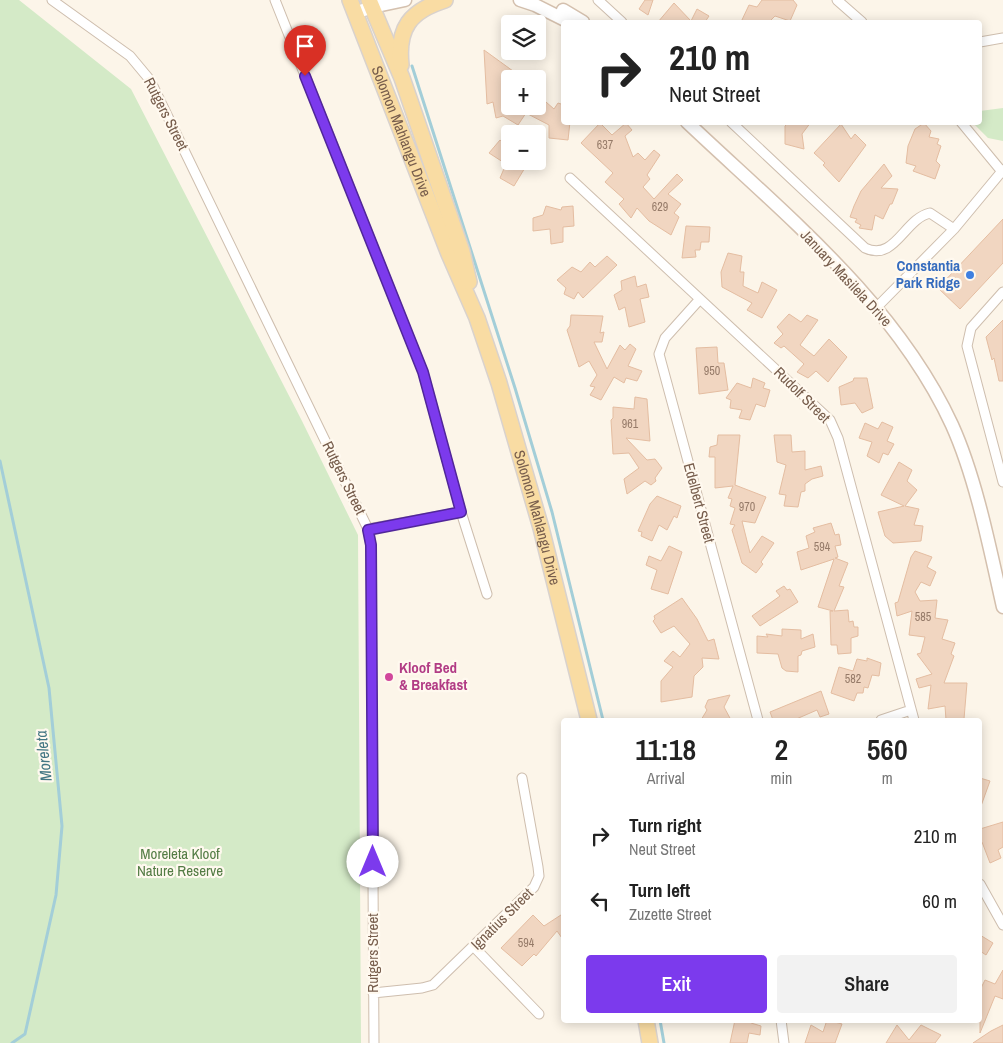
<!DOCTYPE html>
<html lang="en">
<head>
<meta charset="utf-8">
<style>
	:root { --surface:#fff; --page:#f2f2f2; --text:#222; --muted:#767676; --accent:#7c3aed }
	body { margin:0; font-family:"Archivo Narrow",sans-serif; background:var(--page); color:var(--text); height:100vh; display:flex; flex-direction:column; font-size:19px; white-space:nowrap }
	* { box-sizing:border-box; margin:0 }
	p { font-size:16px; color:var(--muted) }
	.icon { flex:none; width:28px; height:28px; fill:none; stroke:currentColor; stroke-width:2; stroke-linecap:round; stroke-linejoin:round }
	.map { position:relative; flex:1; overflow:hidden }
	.details { position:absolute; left:561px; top:718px; width:421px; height:305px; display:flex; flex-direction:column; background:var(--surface); border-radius:5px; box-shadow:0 2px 12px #0003 }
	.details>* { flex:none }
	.top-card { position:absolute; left:561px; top:20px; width:421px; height:105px; border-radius:5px; box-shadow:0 2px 12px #0003; background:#fff; color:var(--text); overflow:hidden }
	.fabs { position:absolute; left:501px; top:15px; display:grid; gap:10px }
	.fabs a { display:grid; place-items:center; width:45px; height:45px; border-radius:5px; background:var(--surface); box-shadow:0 2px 12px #0003; font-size:25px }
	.pin { position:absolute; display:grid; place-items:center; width:42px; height:42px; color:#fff; margin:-51px -21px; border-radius:50% 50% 50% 0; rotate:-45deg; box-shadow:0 0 5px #0007 }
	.pin .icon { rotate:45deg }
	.me { position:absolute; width:55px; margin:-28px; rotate:0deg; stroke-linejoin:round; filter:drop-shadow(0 0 4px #0008) }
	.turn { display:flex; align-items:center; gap:18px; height:105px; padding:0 25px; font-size:22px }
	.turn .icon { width:65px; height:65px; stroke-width:2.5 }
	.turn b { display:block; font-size:35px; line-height:42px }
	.eta { display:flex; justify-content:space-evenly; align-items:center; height:85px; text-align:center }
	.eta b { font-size:30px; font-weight:600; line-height:35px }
	.button { display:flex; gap:10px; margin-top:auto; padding:10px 25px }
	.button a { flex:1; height:58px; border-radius:5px; background:var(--accent); color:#fff; font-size:20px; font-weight:600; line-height:58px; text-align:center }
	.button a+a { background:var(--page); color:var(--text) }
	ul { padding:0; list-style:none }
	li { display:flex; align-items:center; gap:15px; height:65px; padding:0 25px }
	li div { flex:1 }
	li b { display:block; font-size:19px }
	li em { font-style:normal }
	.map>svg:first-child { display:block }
</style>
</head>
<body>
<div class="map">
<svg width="1003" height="1043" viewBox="0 0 1003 1043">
	<rect width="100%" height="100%" fill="#fcf5e9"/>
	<path fill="#d4eac7" d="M0 0H19L131 89 302 421 358 535 361 1043H0Z
		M1003 108V141L988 138 973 123 980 122V111Z"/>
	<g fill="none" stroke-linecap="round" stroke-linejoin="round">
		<path stroke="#a3ced8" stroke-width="3" d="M412 66 515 388 552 512 603 720
			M0 461 49 688 62 826 56 895 25 1034 12 1043
			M660 1020 664 1043"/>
	</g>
	<path fill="#f1d6c1" stroke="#e4bda1" d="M645 0H653L648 15 639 9Z
		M762 0H793L797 5 790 21 775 16 769 22H741L749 5 757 7Z
		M674 3 691 21 697 9 709 16 705 22H658Z
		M484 50 524 79H510V106H538V95L554 109 558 103 564 105V122H570L568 140 549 138V125L526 113 518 125 503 116 496 118 493 102 487 104Z
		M789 122H811L802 134 804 149 785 144V126Z
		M600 123 612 135 626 123 632 130 625 136 633 157 638 153 645 160 654 150 660 155 647 175 650 179 643 187 654 199 677 174 683 180 668 194 681 204 674 213 679 217 671 235 649 221 637 208 631 218 619 204 624 199 605 182 613 173 581 143Z
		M924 123 931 131 929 137 939 139 937 144 941 146 936 161 940 165 935 179 913 171 916 166 906 163 908 146 915 129Z
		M841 124 851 139 855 134 866 145 839 182 823 165 825 163 814 153Z
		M500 140 510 149V161H529L514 186 500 178 506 164 489 153Z
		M884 164 892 176 881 188 898 189 892 204H890L883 219 875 215 872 230 859 228 861 225 855 222 857 219 850 217 854 206 861 191Z
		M546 206 561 210 562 207 573 206 574 226 563 227V242L551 244 550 229 533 231V218L543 215Z
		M1003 219V263L960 309 938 288Z
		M686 226 710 227 709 242H701L700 250H695L696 257 682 258Z
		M728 253 742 256 740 272H744L743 286 758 293 762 282 777 290 762 318 747 310 752 303 722 287 721 272Z
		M607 256 617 265 583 298 578 292 574 299 564 294 566 288 557 280 572 267 581 272 590 262 595 267Z
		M635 276 637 287 646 284 649 297 640 299 645 322 629 327 625 307 619 310 614 295 622 290 621 281Z
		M789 314 801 322 807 315 818 320 800 345 814 356 829 339 847 357 828 382 816 371 808 378 797 372 804 364 784 346 781 348 774 343 783 334 777 327Z
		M571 315 603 316 600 333 604 332 602 342H594L607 369 620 345 625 350 630 344 636 349 628 366 642 371 637 381 626 378 624 383 614 377 601 400 590 395 595 387 590 386 597 375 589 361 579 367 567 330 570 326Z
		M1003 320V381H999L994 358 992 360 986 337Z
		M717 347 718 363H724L728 390 699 394 696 348Z
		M753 378 765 383 763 388 770 390 765 407 756 404 750 420 739 418 742 410 730 408 731 400 726 398 737 383 751 388Z
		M854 378H867L873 408 862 413 855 403 841 405 839 387 853 381Z
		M635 397 647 399 650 441 626 438 647 460 655 459 662 468 655 478 656 481 651 485 645 481 627 494 624 479 639 468 629 453 613 454 611 420 613 418V407L634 409Z
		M882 422 893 427 887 441 894 444 888 455 883 453 879 463 867 456 872 442 859 438 865 423 878 429Z
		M718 435H740L735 485 766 497 755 523 742 521 750 553 762 536 774 543 761 562 763 564 756 573 742 563 732 530 735 525 730 524 735 508 730 506 732 499 728 498 733 486 715 488V457H709L710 447 717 445Z
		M774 435H791L792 452 805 451V470L821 466 823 476 812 479 805 484V491L801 492 798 507 784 506 786 495 779 494 786 465 777 462Z
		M899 462 912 470 907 481 917 490 905 506 919 509 914 525 923 526 921 541 893 543 885 536 878 512 904 506 881 495Z
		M657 496 681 506 677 518 674 516 667 530 659 525 652 541 641 536 642 532 638 531 650 504Z
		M831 523 835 535 839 534 841 545 835 546 838 557 835 558 848 563 839 586 844 587 834 611 848 610 849 622 853 621 854 627H858V636L851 638V653L838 654 837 645H831L830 611H833L818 607 834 559 801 570 797 552 809 548 806 536 815 532 813 528Z
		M669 546 682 552 668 594 651 589 657 570 646 565 649 556 661 561Z
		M915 551 932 557 927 567 936 572 930 586 921 582 915 592 920 601 937 600 935 618 948 620 942 639 955 643 951 654 954 656 944 683H967L964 719 946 720 945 706 928 709 931 685 919 688 916 679 932 674 917 654 921 653 925 637 909 635 912 611 897 616 895 603 898 602 911 557Z
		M784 586 787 590 790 589 798 602 760 626 752 616 780 596 776 591Z
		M682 598 697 619 708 641 714 639 719 659 702 658 703 667 694 676 692 697 661 702V681L673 667 664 661 673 651 680 657 690 644 674 626 661 633 653 621 655 619 654 616Z
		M782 629 801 630V639L813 634 815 647 802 651 801 655 798 656V672L786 671 782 668 778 654 757 653V636L768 637 766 634 782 636Z
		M867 658 881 663 879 676 872 675 868 688 864 687 863 693H857L854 701 831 693 839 667 853 671 857 659 867 661Z
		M821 691 829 714 820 717 817 710 794 720H773L770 712Z
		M730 695 724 707 731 720H701L707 710 705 707 708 700Z
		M980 778 990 781 981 806H980Z
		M1003 822V847L998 850 1001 858 990 863 982 842H980V829Z
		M564 913V941L557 931 536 956 534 954 522 966 501 948 533 915 544 926Z
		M980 935 993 943 986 955 980 951Z
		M1003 970V999L995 996 980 1033V990L985 980 995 984Z
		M735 1020H751V1023L761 1026 760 1035 749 1033 747 1043H730Z
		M827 1020 842 1024 835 1043H805L811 1025 823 1032Z
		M897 1025 909 1040 921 1025 941 1035 935 1043H886Z
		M1003 1025V1043H973L991 1031Z"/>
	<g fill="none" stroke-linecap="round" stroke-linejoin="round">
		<defs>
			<path id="street" d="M52 0 130 56 150 80 368 529 371 545 374 1043
				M275 0 423 372 461 512 487 594
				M598 0 622 22
				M837 0 862 22
				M980 42 1003 38
				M731 122 865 248C895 262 904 219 930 213L954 229
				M961 122 1003 173
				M570 178 830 420 838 438 914 720
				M1003 292 971 328 967 346 1003 482
				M700 299 665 338 659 354 758 720
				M877 307 954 229 1003 170
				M368 529 461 512
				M881 720 911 710
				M980 884 1003 925
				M474 947 539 1014
				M373 993 422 988 433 985 534 887 539 876 538 867 522 778
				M781 1020 784 1043"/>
			<path id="secondary" d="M520 0 535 5 569 22
				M563 10 583 22
				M355 13 372 7 405 0
				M687 122C784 214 895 302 952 425 976 478 990 549 1003 607"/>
			<g id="primary">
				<path id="s1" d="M350 0 449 254 477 318 499 383 541 528 589 720"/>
				<path d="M369 0 402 78 462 252 469 282"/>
				<path d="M401 65C397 28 410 11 445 0"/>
				<path d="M646 1020 650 1043"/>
			</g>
		</defs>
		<use href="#street" stroke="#cebeae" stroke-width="11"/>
		<use href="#secondary" stroke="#d4c0ae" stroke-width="15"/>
		<use href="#primary" stroke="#d9d2cd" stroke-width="18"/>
		<use href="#street" stroke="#fff" stroke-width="9"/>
		<use href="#secondary" stroke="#fff" stroke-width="12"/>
		<use href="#primary" stroke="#f9dca3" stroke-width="15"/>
	</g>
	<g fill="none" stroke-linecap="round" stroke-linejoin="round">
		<defs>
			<path id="route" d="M305 76 423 372 461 512 368 530 371 545 373 862"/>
		</defs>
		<use href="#route" stroke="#51269a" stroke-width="12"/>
		<use href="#route" stroke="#7c3aed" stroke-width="9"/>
	</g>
	<circle fill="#3f7fe0" stroke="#fff9ef" stroke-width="2" cx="970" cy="275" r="5"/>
	<circle fill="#d1479c" stroke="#fff9ef" stroke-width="2" cx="389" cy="677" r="5"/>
	<g text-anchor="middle" stroke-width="4.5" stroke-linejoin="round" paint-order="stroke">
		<g font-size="12" fill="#967b69">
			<text x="605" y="149">637</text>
			<text x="660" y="211">629</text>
			<text x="712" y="375">950</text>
			<text x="630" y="428">961</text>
			<text x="747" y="511">970</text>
			<text x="822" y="551">594</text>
			<text x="923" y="621">585</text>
			<text x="853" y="683">582</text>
			<text x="526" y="947">594</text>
		</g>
		<g font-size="15" fill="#775d4c" stroke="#fff9ef">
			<text transform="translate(166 114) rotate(63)" y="5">Rutgers Street</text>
			<text dy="5" stroke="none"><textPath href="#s1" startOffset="141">Solomon Mahlangu Drive</textPath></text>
			<text transform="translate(846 278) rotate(47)" y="5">January Masilela Drive</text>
			<text transform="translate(802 395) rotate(45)" y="5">Rudolf Street</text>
			<text transform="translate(344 478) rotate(64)" y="5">Rutgers Street</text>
			<text transform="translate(699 503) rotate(75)" y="5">Edelbert Street</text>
			<text dy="5" stroke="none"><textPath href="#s1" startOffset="551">Solomon Mahlangu Drive</textPath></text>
			<text transform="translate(502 919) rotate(-45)" y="5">Ignatius Street</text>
			<text transform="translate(373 953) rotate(-90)" y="5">Rutgers Street</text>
		</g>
		<g font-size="15" font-weight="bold" fill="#366cbe" stroke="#fff9ef" text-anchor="end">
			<text x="960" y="271">Constantia<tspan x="960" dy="17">Park Ridge</tspan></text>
		</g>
		<g font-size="15" font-weight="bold" fill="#b23c85" stroke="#fff9ef" text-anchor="start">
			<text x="399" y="673">Kloof Bed<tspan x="399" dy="17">&amp; Breakfast</tspan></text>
		</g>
		<g font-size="15" fill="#537c44" stroke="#fff9ef">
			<text x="180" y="859">Moreleta Kloof<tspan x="180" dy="17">Nature Reserve</tspan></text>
		</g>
		<g font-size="16" font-style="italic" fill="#437683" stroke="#fff9ef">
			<text transform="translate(43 756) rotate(-96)" y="6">Moreleta</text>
		</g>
	</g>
</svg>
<div class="fabs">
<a><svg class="icon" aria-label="layers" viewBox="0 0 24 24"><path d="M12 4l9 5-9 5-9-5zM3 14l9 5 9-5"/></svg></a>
<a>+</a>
<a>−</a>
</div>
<div class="pin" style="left:305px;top:76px;background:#d93025"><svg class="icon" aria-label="arrive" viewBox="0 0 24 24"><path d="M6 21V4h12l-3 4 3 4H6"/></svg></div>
<svg class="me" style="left:373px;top:862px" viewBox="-20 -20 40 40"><circle r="19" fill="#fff"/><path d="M0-13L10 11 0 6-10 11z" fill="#7c3aed"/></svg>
<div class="top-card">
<div class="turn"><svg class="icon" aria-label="right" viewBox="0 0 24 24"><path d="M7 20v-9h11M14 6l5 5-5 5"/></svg><div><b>210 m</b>Neut Street</div></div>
</div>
<section class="details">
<div class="eta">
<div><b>11:18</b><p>Arrival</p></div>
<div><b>2</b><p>min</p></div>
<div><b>560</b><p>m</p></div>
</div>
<ul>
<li><svg class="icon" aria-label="right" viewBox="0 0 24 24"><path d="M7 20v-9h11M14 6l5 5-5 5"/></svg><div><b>Turn right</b><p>Neut Street</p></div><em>210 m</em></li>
<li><svg class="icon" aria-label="left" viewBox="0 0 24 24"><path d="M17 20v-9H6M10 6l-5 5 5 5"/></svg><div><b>Turn left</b><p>Zuzette Street</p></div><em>60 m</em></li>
</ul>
<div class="button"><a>Exit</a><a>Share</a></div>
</section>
</div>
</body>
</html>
